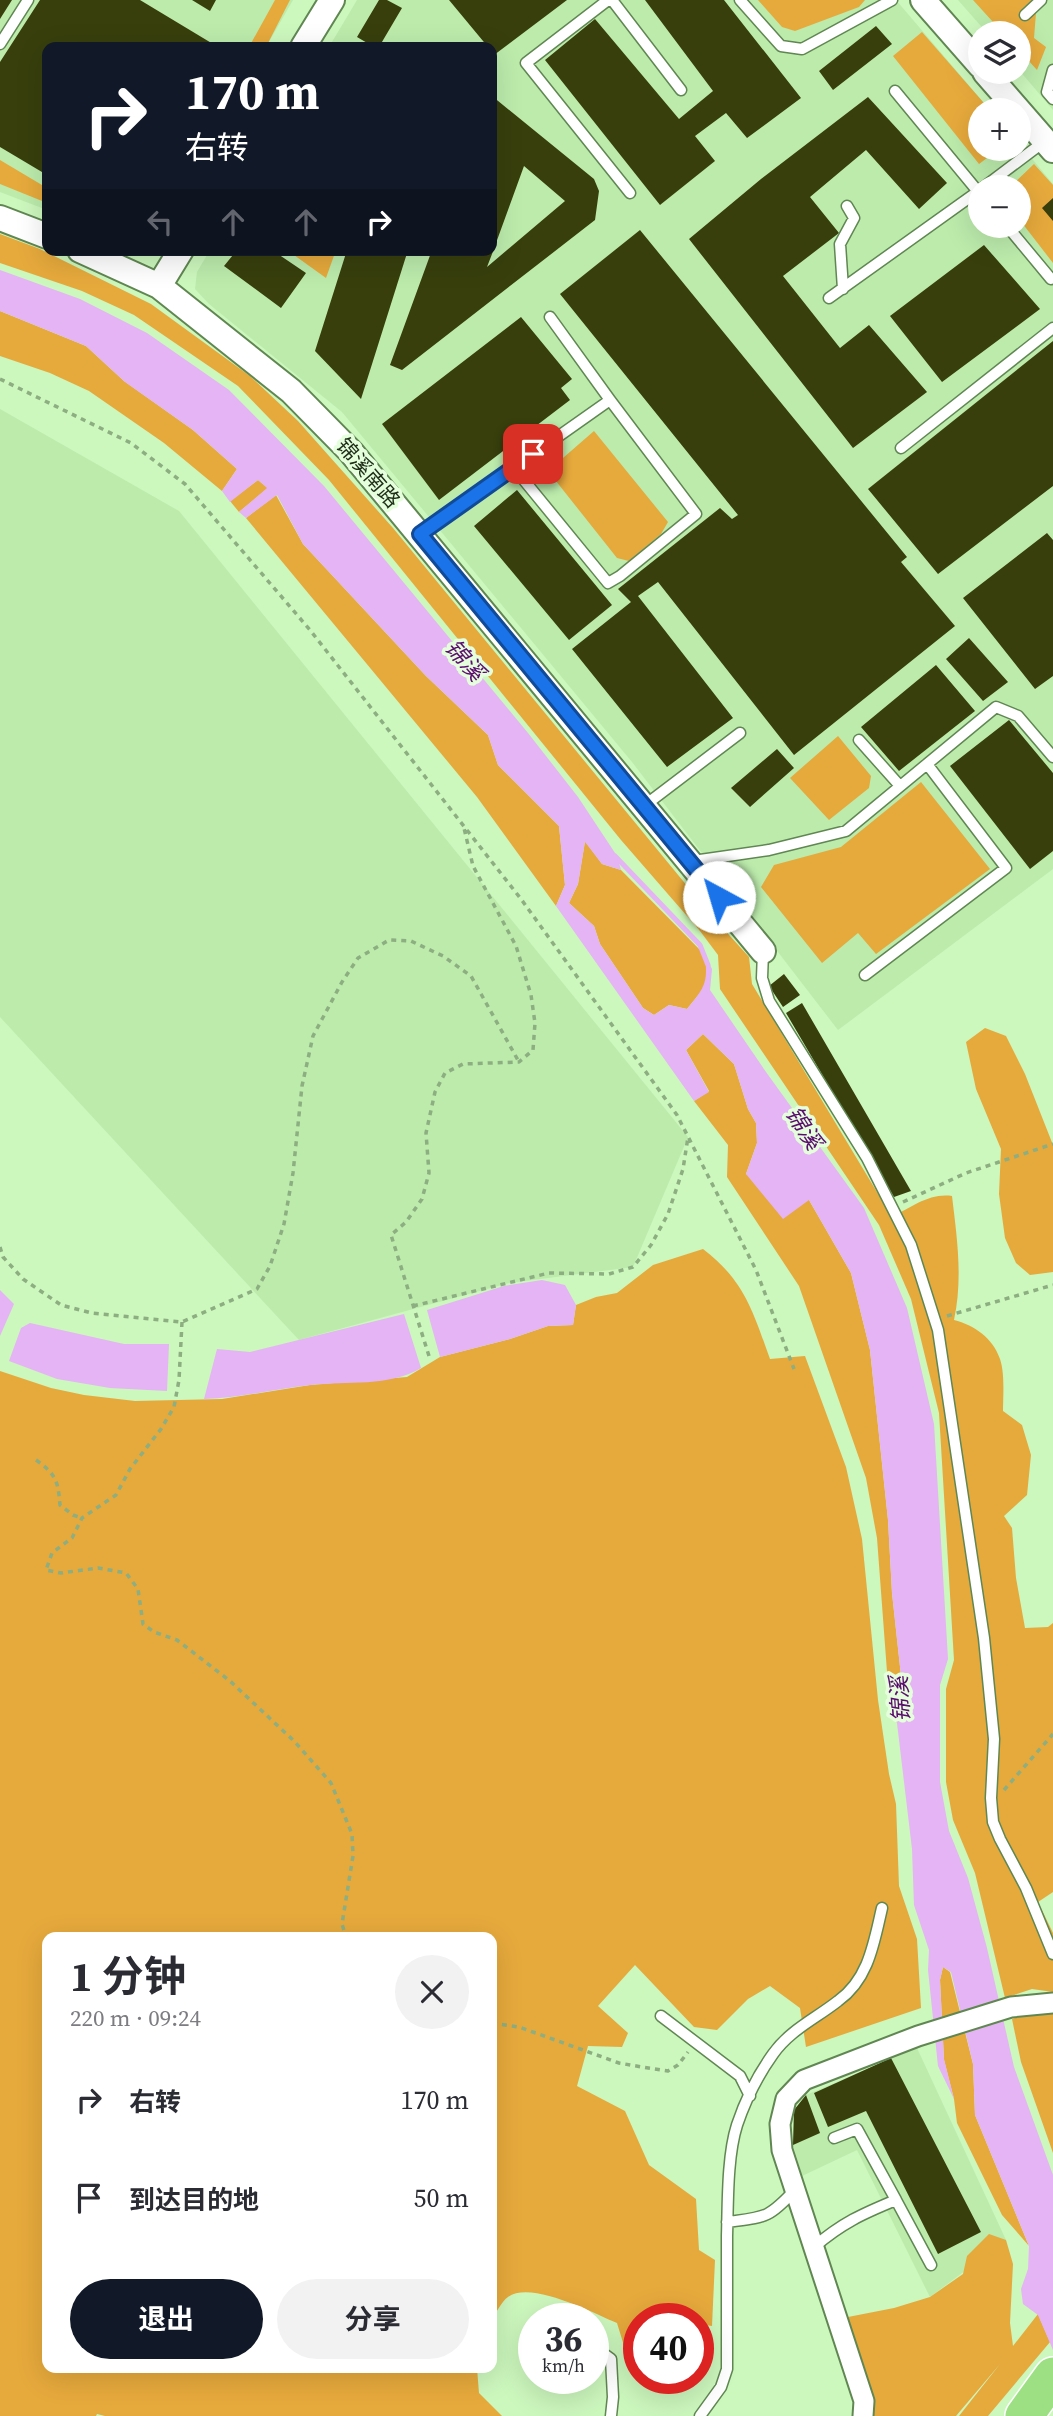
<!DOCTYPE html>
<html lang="zh">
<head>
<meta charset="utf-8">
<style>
	:root { --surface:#fff; --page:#f2f2f3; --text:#2b2b33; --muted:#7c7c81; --accent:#111827 }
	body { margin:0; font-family:"Source Serif 4","Noto Sans SC",serif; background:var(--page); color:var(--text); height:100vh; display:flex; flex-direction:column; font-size:26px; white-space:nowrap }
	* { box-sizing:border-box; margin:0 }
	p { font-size:23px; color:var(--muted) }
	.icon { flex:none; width:38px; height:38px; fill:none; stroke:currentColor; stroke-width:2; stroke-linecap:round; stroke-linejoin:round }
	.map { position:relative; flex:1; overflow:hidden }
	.panel { position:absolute; left:42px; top:1932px; width:455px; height:441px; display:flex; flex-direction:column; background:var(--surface); border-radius:14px; box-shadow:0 7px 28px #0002 }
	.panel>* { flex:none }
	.hud { position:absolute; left:42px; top:42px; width:455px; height:214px; border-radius:14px; box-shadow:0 7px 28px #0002; background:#111827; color:#fff; overflow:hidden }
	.controls { position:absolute; left:968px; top:21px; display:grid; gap:14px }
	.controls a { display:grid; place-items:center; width:63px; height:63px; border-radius:50%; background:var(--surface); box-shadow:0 7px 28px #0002; font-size:35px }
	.speed { position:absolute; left:518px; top:2303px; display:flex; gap:14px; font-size:35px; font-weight:700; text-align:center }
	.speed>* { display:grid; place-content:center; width:91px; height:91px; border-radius:50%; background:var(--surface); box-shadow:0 7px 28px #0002; line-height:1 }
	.speed small { font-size:18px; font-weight:400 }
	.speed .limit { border:10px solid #d22; background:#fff; color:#111 }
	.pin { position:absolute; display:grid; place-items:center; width:60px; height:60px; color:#fff; margin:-30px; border-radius:14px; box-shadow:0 4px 10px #0006 }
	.me { position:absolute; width:77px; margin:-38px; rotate:321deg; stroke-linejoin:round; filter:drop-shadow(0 0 5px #0008) }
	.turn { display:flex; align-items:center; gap:24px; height:147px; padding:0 28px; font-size:32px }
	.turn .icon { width:91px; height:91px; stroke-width:2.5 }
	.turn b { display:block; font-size:49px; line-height:60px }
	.lanes { display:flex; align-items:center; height:66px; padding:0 28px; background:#0003; justify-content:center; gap:35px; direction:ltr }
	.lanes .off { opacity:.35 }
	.round { display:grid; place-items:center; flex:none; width:74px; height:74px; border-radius:37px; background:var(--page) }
	.summary { display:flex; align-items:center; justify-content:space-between; height:119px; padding:0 28px }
	h1 { font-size:42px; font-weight:700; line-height:52px }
	.button { display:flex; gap:14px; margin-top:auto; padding:14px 28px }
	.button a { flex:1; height:80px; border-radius:42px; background:var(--accent); color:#fff; font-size:28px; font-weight:700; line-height:80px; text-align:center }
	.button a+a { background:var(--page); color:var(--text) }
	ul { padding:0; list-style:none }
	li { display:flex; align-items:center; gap:21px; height:98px; padding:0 28px }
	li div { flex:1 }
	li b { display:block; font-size:26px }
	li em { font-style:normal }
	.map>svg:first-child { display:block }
</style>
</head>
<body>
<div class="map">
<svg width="1053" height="2416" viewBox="0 0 1053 2416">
	<rect width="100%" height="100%" fill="#ccf7bd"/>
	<path fill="#bcebac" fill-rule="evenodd" d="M0 0H293L266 47H47V210L0 192Z
		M357 0H896L990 110H980V149H1018L1019 143 1053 184V869L838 1030 632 762 342 412 209 304 195 289 197 272 210 250H492V47H329ZM980 187H1018V226H980Z
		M958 0H1053V110L1019 70 1018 33H987Z
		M0 409 179 511 688 1137 633 1267 509 1283 299 1340 0 1017Z
		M917 2048 1006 2240 930 2297 857 2150 802 2176 793 2145 794 2116 806 2095Z"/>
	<path fill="#e6a93c" d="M275 0H290L266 47H249Z
		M758 0H865L859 7 795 31 782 27Z
		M973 0H1037L1034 38 1046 47 1037 70 1019 50 1018 33H1003Z
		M922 32 990 110H980V149H999L979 164 893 56Z
		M0 160 47 188V203L0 184Z
		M1034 164 1053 185V263L1019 219 1018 187H1010Z
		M0 234 40 249 151 304 250 376 298 421 393 528 711 915 749 957 752 984 892 1217C912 1207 929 1193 952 1196 957 1238 963 1278 954 1320 974 1325 993 1338 1000 1359 1005 1374 1003 1395 1003 1411L1022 1425 1031 1455 1027 1495 1004 1516 1012 1528 1016 1578 1025 1628 1048 1627 1053 1623V1892L1038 1902 1053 1933V1992L1032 1989 1005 1998 975 1873 953 1820 946 1782V1689L954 1660 939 1413 911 1299 879 1225 720 989 718 955 700 931 621 840 329 480 238 386 134 315 82 291 0 263Z
		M287 250H336L326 278Z
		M0 311 86 346 124 381 193 430 237 469 222 491 164 443 89 391 50 373 0 356Z
		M594 431 668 522 661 534 629 561 617 558 548 471Z
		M258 480 268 488 239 512 230 501Z
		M276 495 303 544 426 676 488 735 498 765 559 826 565 885 556 906 477 797 246 518Z
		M838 736 871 776 869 788 829 820 790 778Z
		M921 782 990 869 876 954 858 933 822 963 761 887 774 865 841 847Z
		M585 841 602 864 621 870 705 955 707 976 704 988 687 1009 669 1005 654 1015 643 1008 600 944 594 926 569 903 578 884Z
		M985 1028 1006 1036 1025 1074 1053 1145V1272L1030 1275 1016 1263 1005 1238 999 1194 1001 1149 976 1089 966 1042Z
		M703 1034 734 1064 748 1109 756 1123 757 1143 746 1174 809 1200 851 1273 870 1350 888 1520 892 1593 901 1676 897 1723 888 1685 877 1538 866 1478 799 1286 727 1177 728 1145 694 1101 709 1091 686 1050Z
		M703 1249C745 1281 753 1312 770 1359L805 1356 846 1467 862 1539 878 1700 889 1774 896 1804 899 1886 917 1939 921 2008 806 2047 800 2008 770 1986 748 1999 717 2030 694 2027 635 1965 598 2006 628 2033 622 2047 588 2046 577 2086 625 2111 649 2165 696 2199 699 2250 715 2260 712 2326 698 2324V2319H639V2353L625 2349 617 2323C593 2313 531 2280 508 2297 502 2301 496 2313 492 2319V1937H47V2368H477L479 2393 502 2416H105L97 2414 96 2416H0V1371L51 1388 84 1395 135 1401 222 1399 310 1385 407 1377 440 1357 510 1339 548 1326 573 1325 576 1305 596 1297 617 1293 653 1265Z
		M943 1967 950 1972 973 2064 975 2115 1029 2246 1002 2215 957 2123 954 2099 944 2060 940 1980Z
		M1037 2011 1053 2012V2153L1021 2062 1012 2019Z
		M989 2234 1006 2240 1013 2264 1010 2323 1013 2346 1038 2314 1050 2342 988 2416H959L1000 2364 956 2416H873L872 2393 848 2317 894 2308 930 2297 963 2274 967 2256Z"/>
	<path fill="#e4b4f4" d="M0 270 80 299 147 333 229 390 324 486 528 733 578 797 617 856 621 870 602 864 585 842 578 884 569 903 594 926 600 944 643 1008 654 1015 669 1005 687 1009C705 987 708 983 705 955L712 969 710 990 766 1072 864 1208 907 1308 934 1424 948 1659 940 1685V1782L949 1831 968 1878 987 1948 1014 2067 1053 2175V2350L1038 2315 1023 2304 1021 2289 1028 2269 1029 2246 975 2115 973 2064 951 1972 943 1967 940 1980 944 2059 954 2099 938 2066 928 1970 929 1950 914 1905 912 1849 897 1723 901 1676 892 1593 888 1520 870 1350 851 1273 809 1200 783 1219 746 1174 757 1143 756 1123 748 1109 734 1064 703 1034 686 1050 709 1092 694 1101 556 906 565 885 559 826 498 765 488 735 426 676 303 544 277 495 246 518 239 512 267 488 258 480 230 502 222 491 237 469 193 430 125 382 86 346 0 311Z
		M542 1280 565 1285 576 1305 573 1325 548 1326 510 1339 440 1357 427 1310 504 1286Z
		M0 1290 14 1304 0 1336Z
		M404 1314 421 1368C390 1387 346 1381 311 1385 275 1389 240 1398 204 1399L217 1349 250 1352Z
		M30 1323 124 1344H169L167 1391 110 1388 57 1379 9 1361 21 1328Z"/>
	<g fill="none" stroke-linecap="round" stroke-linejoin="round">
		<path stroke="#e4b4f4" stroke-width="5" d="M615 856 700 945 708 965"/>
	</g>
	<path fill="#383f0d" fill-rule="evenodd" d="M0 0H12L0 19Z
		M40 0H140L218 47H47V175L0 147V62Z
		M192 0H216L210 11Z
		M379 0H387L402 8 379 47H374L357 37Z
		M449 0H567L494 55 492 47H488Z
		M645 0H724L801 98 747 138 726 113 695 136 715 161 660 205 545 60 595 19 679 119 713 91Z
		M876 26 892 44 833 90 819 71Z
		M492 96 594 179 599 191 595 220 402 370 390 365 432 250H492ZM524 166 565 201 487 267 492 254Z
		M868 97 947 183 919 209 866 150 810 197 839 233 783 276 840 348 869 325 927 392 853 448 689 239 761 179Z
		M1053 198V221L1042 208Z
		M640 230 907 557 901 562 955 626 794 755 658 582 638 596 733 718 667 767 572 649 631 602 618 589 720 508 732 519 738 515 560 294Z
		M984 245 1040 309 942 382 890 316Z
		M237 250H272L306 273 281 308 224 266Z
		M347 250H408L361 399 315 351Z
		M521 317 572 379 561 388 570 400 439 500 382 424Z
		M1053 341V486L938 574 868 489Z
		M517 490 612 605 569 640 474 526Z
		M1047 533 1053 540V676L1035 689 963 598Z
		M969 638 1008 682 983 701 946 659Z
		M936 665 975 711 899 771 861 727Z
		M1009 720 1053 773V851L1030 869 950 766Z
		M777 749 794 768 750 807 731 788Z
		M784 974 800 995 783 1007 769 986Z
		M802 1003 911 1191 894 1197 786 1013Z
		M891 2058 981 2232 938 2254 866 2111 828 2127 814 2093Z
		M806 2095 820 2133 793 2145 794 2110Z"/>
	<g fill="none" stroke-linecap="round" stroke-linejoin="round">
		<defs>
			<path id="service" d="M608 0 526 63 630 193
				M612 0 681 90
				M740 0 781 46 802 49 892 0
				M1025 15 1041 0
				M0 44 28 0
				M1053 70 1047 92 1053 99
				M895 91 980 194
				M984 187 1045 141
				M1007 226 1051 279
				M843 289 840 244 854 218 847 206
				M829 298 980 190
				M901 448 1053 328
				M514 468 608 583 620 576 696 514 610 400 550 317
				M420 534 610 400
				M859 740 900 786
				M644 806 740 733
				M693 861 769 850 846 831 996 707 1018 716 1053 757
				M763 952 762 978 769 1001 867 1158 911 1245 938 1330 984 1638 994 1739 991 1798 993 1822 1000 1839 1026 1888 1053 1954
				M865 975 1006 868 927 764
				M661 2016 740 2076 750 2096
				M834 2138 857 2129 896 2200
				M727 2222C765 2217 768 2219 795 2190
				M814 2247C842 2223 862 2214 896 2200L931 2265
				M593 2352 600 2351 611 2359 613 2397 611 2416
				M545 2382 546 2378
				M700 2416 721 2387 727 2369C727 2325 727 2281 727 2236 728 2204 727 2156 737 2125 745 2101 758 2075 773 2054 790 2030 815 2019 838 2001 869 1979 874 1942 882 1908"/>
			<path id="minor" d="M863 2416 864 2401 782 2150 780 2124 786 2099 804 2080 918 2036 1011 2007 1053 2003"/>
			<path id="tertiary" d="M923 0 980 65
				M303 47 332 0
				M985 72 1053 150
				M0 218 47 236
				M80 250 159 286 291 391 351 452 763 951
				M159 286 181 250"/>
			<path id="motorway" d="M1024 2416 1053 2376"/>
		</defs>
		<use href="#service" stroke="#608752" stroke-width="13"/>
		<use href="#minor" stroke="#608752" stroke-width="23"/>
		<use href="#tertiary" stroke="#608752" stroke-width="28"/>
		<use href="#motorway" stroke="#fff" stroke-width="40"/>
		<path stroke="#8dae81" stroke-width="3.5" stroke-dasharray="5 5" stroke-linecap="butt" d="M0 379 131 443 185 484 310 630 521 899 677 1115 756 1270 794 1369
			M903 1202 966 1173 1053 1144
			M0 1247 3 1257 23 1279 61 1305 92 1313 182 1322 257 1289 270 1266 284 1224 293 1173 302 1086 313 1036 342 982 358 958 389 940 411 941 443 956 471 976 519 1062
			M413 1306 549 1273 609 1274 633 1267 651 1245 668 1214 683 1169 688 1137
			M947 1316 1053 1285
			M182 1322 179 1380 174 1407 161 1429 130 1469 116 1495 82 1518 72 1538 52 1553 46 1570 61 1573 98 1568 126 1573 138 1589 143 1624 154 1632 177 1640 230 1681 294 1741 331 1783 352 1834 353 1856 342 1924 346 1937
			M429 1356 391 1235 406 1222 422 1199 429 1173 426 1133 435 1092 445 1073 463 1064 519 1062 533 1050 535 1023 531 995 516 946 473 866 464 828
			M36 1460C56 1474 58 1481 60 1505L73 1515 82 1518
			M1004 1790 1053 1734
			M492 2023 519 2027 619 2063 642 2067 668 2071 678 2065 688 2052"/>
		<use href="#service" stroke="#fff" stroke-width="10"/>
		<use href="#minor" stroke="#fff" stroke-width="19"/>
		<use href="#tertiary" stroke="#fff" stroke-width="24"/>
		<use href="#motorway" stroke="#9de084" stroke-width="37"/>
	</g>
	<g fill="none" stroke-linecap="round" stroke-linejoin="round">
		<defs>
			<path id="route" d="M533 454 420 534 719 897"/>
		</defs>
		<use href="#route" stroke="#114b97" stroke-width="18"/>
		<use href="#route" stroke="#1a73e8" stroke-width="12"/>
	</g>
	<g text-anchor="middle" stroke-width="7" stroke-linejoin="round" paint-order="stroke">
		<g font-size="21" fill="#1e2e18" stroke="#e5ffdc">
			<text transform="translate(368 473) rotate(49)" y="7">锦溪南路</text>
		</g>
		<g font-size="23" font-style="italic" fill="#5c0d70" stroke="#e5ffdc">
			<text transform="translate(465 660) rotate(49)" y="8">锦溪</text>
			<text transform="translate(804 1128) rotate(57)" y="8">锦溪</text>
			<text transform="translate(900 1699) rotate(-94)" y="8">锦溪</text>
		</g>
	</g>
</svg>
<div class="controls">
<a><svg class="icon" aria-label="layers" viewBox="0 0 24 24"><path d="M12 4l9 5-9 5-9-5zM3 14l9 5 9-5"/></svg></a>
<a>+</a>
<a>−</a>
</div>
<div class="speed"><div>36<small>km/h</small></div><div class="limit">40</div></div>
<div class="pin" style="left:533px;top:454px;background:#d93025"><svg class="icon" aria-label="arrive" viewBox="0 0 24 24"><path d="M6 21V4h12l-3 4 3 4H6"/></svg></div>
<svg class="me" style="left:719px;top:897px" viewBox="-20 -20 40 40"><circle r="19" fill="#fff"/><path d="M0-13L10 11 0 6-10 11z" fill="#1a73e8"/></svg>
<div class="hud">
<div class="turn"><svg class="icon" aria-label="right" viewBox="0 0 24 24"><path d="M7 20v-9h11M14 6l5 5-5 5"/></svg><div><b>170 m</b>右转</div></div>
<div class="lanes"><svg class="icon off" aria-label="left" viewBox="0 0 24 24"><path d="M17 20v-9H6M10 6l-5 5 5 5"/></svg><svg class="icon off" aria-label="ahead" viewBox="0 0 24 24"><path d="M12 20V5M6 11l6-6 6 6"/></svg><svg class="icon off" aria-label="ahead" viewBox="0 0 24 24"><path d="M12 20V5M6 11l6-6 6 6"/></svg><svg class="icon" aria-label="right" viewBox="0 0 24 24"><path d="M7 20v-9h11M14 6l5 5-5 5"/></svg></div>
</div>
<section class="panel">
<div class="summary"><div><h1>1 分钟</h1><p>220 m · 09:24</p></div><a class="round"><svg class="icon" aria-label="close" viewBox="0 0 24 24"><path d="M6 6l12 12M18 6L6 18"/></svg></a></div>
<ul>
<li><svg class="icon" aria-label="right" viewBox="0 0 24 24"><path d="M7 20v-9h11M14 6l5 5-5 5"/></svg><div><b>右转</b></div><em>170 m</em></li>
<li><svg class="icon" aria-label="arrive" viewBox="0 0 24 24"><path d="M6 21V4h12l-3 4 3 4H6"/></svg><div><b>到达目的地</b></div><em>50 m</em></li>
</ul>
<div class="button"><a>退出</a><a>分享</a></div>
</section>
</div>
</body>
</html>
